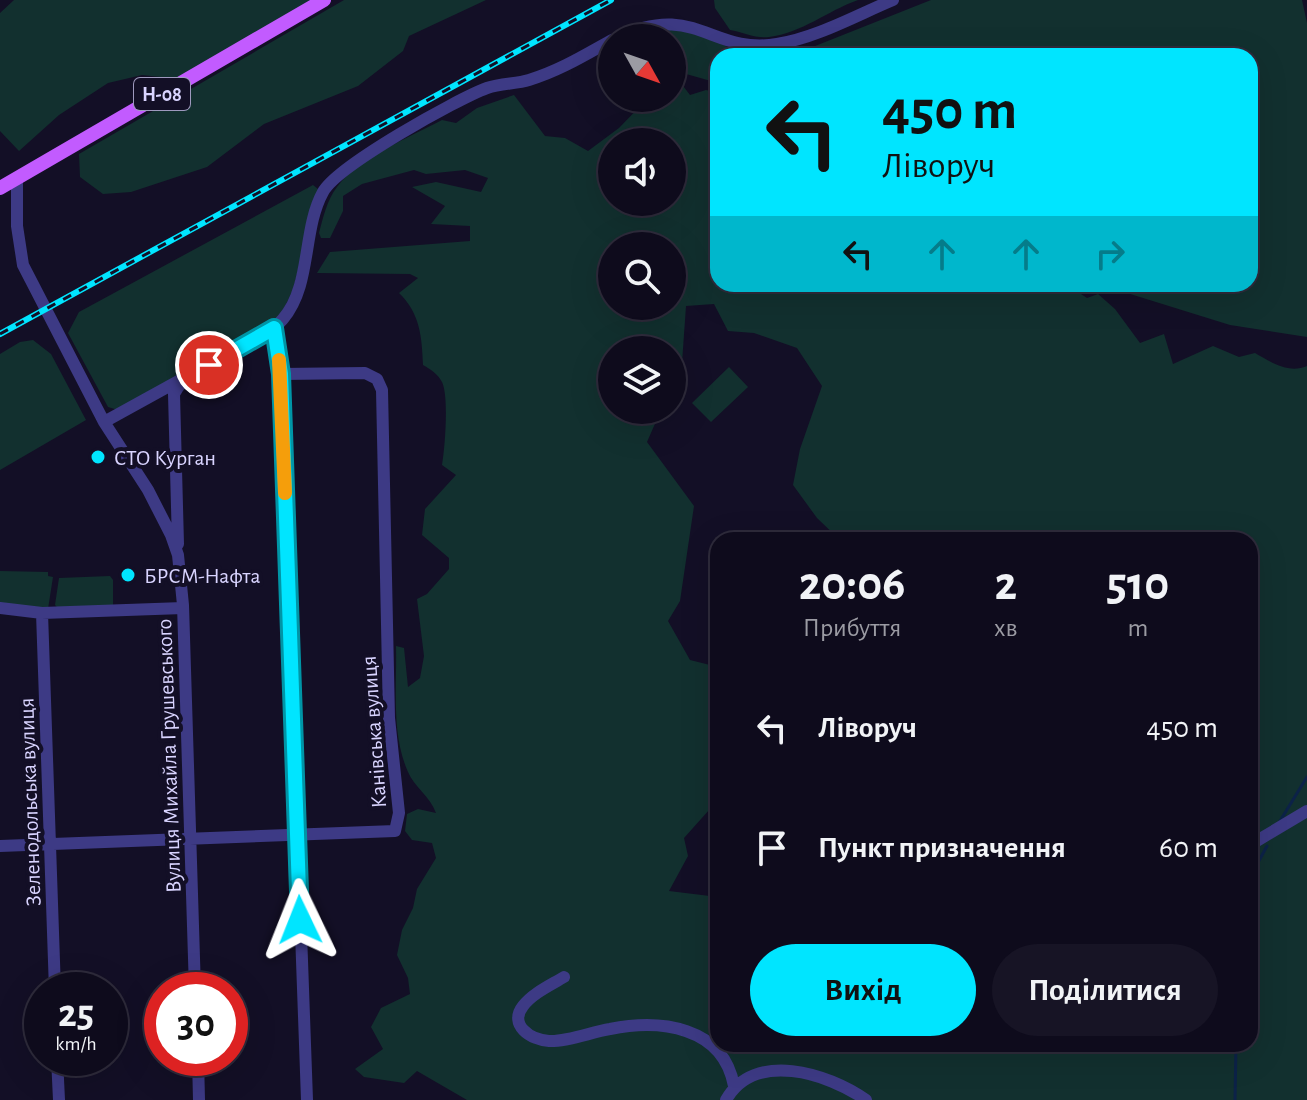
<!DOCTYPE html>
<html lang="uk">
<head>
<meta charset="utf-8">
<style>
	:root { --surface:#0e0b1c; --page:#171425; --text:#f1f3f6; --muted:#9b9ba3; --line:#2e2b3b; --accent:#00e5ff }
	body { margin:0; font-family:"Alegreya Sans",sans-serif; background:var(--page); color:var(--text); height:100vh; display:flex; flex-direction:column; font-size:30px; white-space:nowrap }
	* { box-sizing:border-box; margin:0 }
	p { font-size:26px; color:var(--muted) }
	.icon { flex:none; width:44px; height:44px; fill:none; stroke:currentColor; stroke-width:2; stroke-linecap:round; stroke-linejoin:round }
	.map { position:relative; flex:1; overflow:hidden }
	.details { position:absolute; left:710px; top:532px; width:548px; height:520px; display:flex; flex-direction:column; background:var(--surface); border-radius:24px; box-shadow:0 8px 32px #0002,0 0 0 2px var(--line) }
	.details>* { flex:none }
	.hud { position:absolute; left:710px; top:48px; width:548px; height:244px; border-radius:24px; box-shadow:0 8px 32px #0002,0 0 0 2px var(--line); background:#00e5ff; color:#111; overflow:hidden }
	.needle { width:52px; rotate:130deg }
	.controls { position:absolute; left:598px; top:24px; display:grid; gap:16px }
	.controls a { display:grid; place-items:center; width:88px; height:88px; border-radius:50%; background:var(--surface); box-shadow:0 8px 32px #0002,0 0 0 2px var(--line); font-size:40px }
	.speed { position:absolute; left:24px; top:972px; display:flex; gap:16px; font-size:40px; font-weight:700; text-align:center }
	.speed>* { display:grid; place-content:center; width:104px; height:104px; border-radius:50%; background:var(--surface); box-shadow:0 8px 32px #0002,0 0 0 2px var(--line); line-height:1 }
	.speed small { font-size:20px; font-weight:400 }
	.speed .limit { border:12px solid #d22; background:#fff; color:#111 }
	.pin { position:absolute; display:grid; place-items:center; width:68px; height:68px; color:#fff; margin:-34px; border:4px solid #fff; border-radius:50%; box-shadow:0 2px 8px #0007 }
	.me { position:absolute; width:88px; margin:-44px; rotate:358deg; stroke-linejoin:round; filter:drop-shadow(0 0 6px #0008) }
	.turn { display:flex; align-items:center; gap:28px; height:168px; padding:0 40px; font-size:36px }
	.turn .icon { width:104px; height:104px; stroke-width:2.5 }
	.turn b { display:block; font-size:56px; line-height:68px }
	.lanes { display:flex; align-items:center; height:76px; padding:0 40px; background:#0003; justify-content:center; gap:40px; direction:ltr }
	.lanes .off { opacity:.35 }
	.eta { display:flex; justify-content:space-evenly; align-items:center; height:136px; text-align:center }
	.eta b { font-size:48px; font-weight:600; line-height:56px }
	.action { display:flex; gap:16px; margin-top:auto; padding:16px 40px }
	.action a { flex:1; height:92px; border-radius:48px; background:var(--accent); color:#111; font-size:32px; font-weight:600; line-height:92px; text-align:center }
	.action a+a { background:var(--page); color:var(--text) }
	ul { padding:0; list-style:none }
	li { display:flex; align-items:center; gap:24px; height:120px; padding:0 40px }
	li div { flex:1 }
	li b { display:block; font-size:30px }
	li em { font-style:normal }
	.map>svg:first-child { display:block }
</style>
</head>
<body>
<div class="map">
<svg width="1307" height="1100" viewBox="0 0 1307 1100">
	<rect width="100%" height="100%" fill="#130f26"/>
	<path fill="#12302f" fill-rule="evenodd" d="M14 0H312L179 79 142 75 108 83 59 115 19 151 0 131V13Z
		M344 0H486L409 36 403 51 358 86 264 124 207 167 131 192 103 194 80 177 79 154Z
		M714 0H858C827 11 802 33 769 37 757 39 742 32 730 30L715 8Z
		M931 0H1302L1307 23V337L1230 325 1098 284H1250V56H790Z
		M653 28C686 29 714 35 740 56H718V83L672 70V38H630Z
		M677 78 690 95 706 90 718 93V284H1066L1087 298 1098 294 1115 309 1140 343 1164 334 1173 364 1213 346 1239 357 1255 353C1271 362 1288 374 1307 366V1100H467L417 1071 404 1083 364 1077 355 1069 383 1049 371 1027 381 1008 410 994 408 978 397 955 402 930 413 908 417 889 436 858 432 843 412 840 405 831 407 814 418 809 436 813C430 796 414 787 408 772 391 734 397 686 396 646L404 648 408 687 420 678 424 656 417 599 427 594 449 569V558L422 535 425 509 456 475 442 465C445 448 449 396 442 382 438 374 430 369 423 365 422 337 420 313 399 293L418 278 410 274 317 273 330 252 470 241V226L431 224 445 206 412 187 436 182 481 192 488 178 465 170 426 174 414 170 362 184 343 196V211L330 238H321L319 233C323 218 327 200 337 187 358 158 410 137 442 120L456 123 477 108 514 95 545 136 565 138 588 151 619 128 648 98H672V79ZM612 142H672V202H612ZM612 246H672V306H612ZM714 304 728 331 754 333 797 348 822 386 800 449 793 485 817 518 840 540H1250V1044H718V897L669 891 688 856 684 838 718 800V667L690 660 668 621 680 601 694 506 647 442 661 410H612V350H672V386L682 363 686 306Z
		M313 185 318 189 293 290 281 314 262 331 118 410 108 407 68 333 79 312Z
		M33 340 51 354 86 420 0 470V354L20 342Z
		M729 367 748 387 711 422 692 403Z
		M0 571 48 572V576L53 577 48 609 0 603Z
		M110 576 113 580V607L58 608 55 605 59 578Z"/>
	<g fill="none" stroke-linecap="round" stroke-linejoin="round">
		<path stroke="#0c2248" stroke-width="3" d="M1280 821 1307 777
			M1250 877 1267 846
			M1235 1100 1236 1044"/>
		<path stroke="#3d3a85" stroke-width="12" d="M616 38C696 0 710 55 777 44 816 38 857 15 893 0
			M17 178V226L23 265 104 422 148 490 171 535 178 555 183 605 195 990
			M274 328 281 374 307 1100
			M104 422 182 379
			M178 544 174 394C193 357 255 352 283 319 312 285 302 230 323 192 337 166 457 99 487 88 501 83 516 84 529 80 559 71 585 55 612 40
			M0 608 42 613 183 608
			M42 613 55 990
			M1250 845 1307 811
			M0 846 395 831 399 813 389 718 382 390 377 379 365 373 281 374
			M564 977C551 985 533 993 523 1006 508 1025 531 1040 549 1041 568 1042 591 1032 610 1029 660 1019 723 1026 734 1086
			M57 1058 59 1100
			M198 1058 199 1100
			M726 1100C754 1050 828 1073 866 1100"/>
		<path stroke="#c25bff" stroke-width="14" d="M0 188 324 0"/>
		<defs>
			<path id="rail" d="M0 334 611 0"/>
		</defs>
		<use href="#rail" stroke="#00e5ff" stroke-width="6"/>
		<use href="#rail" stroke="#130f26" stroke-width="3" stroke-dasharray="9" stroke-linecap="butt"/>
	</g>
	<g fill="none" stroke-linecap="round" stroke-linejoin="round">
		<defs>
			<path id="route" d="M209 365 274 328 281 374 300 920"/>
		</defs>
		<use href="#route" stroke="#0095a6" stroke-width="20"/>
		<use href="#route" stroke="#00e5ff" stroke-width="14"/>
		<path stroke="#f59e0b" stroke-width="14" d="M279 360 285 493"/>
	</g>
	<g fill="#00e5ff" stroke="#130f26" stroke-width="3">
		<circle cx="98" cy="457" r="8"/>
		<circle cx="128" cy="575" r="8"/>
	</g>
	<g text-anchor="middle" stroke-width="8" stroke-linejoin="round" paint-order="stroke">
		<rect fill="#130f26" stroke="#9e99be" stroke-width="2" x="134" y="78" width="56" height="32" rx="6"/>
		<g font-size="20" font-weight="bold" fill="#d9d4ff">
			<text x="162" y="101">Н-08</text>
		</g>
		<g font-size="22" fill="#d9d4ff" stroke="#130f26" text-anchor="start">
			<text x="114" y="465">СТО Курган</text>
			<text x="144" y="583">БРСМ-Нафта</text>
		</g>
		<g font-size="22" fill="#d9d4ff" stroke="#130f26">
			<text transform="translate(373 732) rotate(-94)" y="8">Канівська вулиця</text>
			<text transform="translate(168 756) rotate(-92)" y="8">Вулиця Михайла Грушевського</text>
			<text transform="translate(29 802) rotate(-92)" y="8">Зеленодольська вулиця</text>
		</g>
	</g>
</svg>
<div class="controls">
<a><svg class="needle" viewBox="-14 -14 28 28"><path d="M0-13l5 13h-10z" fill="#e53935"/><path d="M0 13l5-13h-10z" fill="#9b9ba3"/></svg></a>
<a><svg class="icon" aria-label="sound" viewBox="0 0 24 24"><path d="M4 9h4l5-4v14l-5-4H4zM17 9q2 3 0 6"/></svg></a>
<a><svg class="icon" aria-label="search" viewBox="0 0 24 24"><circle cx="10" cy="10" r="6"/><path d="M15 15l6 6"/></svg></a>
<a><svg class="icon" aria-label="layers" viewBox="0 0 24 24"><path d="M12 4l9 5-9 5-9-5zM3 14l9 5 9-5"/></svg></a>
</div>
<div class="speed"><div>25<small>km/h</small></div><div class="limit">30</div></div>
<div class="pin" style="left:209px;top:365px;background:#d93025"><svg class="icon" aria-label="arrive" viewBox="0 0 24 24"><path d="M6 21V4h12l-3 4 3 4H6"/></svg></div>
<svg class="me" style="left:300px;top:920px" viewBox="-20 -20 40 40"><path d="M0-17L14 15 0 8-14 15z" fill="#00e5ff" stroke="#fff" stroke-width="4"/></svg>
<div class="hud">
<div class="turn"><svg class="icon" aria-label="left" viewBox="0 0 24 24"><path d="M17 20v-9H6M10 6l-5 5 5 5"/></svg><div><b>450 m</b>Ліворуч</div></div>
<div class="lanes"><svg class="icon" aria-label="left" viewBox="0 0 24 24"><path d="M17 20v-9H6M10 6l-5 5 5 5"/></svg><svg class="icon off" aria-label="ahead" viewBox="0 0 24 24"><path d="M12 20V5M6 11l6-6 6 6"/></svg><svg class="icon off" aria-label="ahead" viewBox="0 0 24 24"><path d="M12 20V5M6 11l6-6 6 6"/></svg><svg class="icon off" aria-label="right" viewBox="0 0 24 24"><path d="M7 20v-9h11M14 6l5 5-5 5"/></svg></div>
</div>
<section class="details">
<div class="eta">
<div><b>20:06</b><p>Прибуття</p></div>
<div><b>2</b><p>хв</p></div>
<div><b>510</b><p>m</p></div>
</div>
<ul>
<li><svg class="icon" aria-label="left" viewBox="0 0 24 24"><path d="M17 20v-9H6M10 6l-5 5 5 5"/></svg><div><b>Ліворуч</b></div><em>450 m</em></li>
<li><svg class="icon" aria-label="arrive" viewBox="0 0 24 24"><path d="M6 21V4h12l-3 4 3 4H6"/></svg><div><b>Пункт призначення</b></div><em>60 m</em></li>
</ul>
<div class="action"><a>Вихід</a><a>Поділитися</a></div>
</section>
</div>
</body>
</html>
